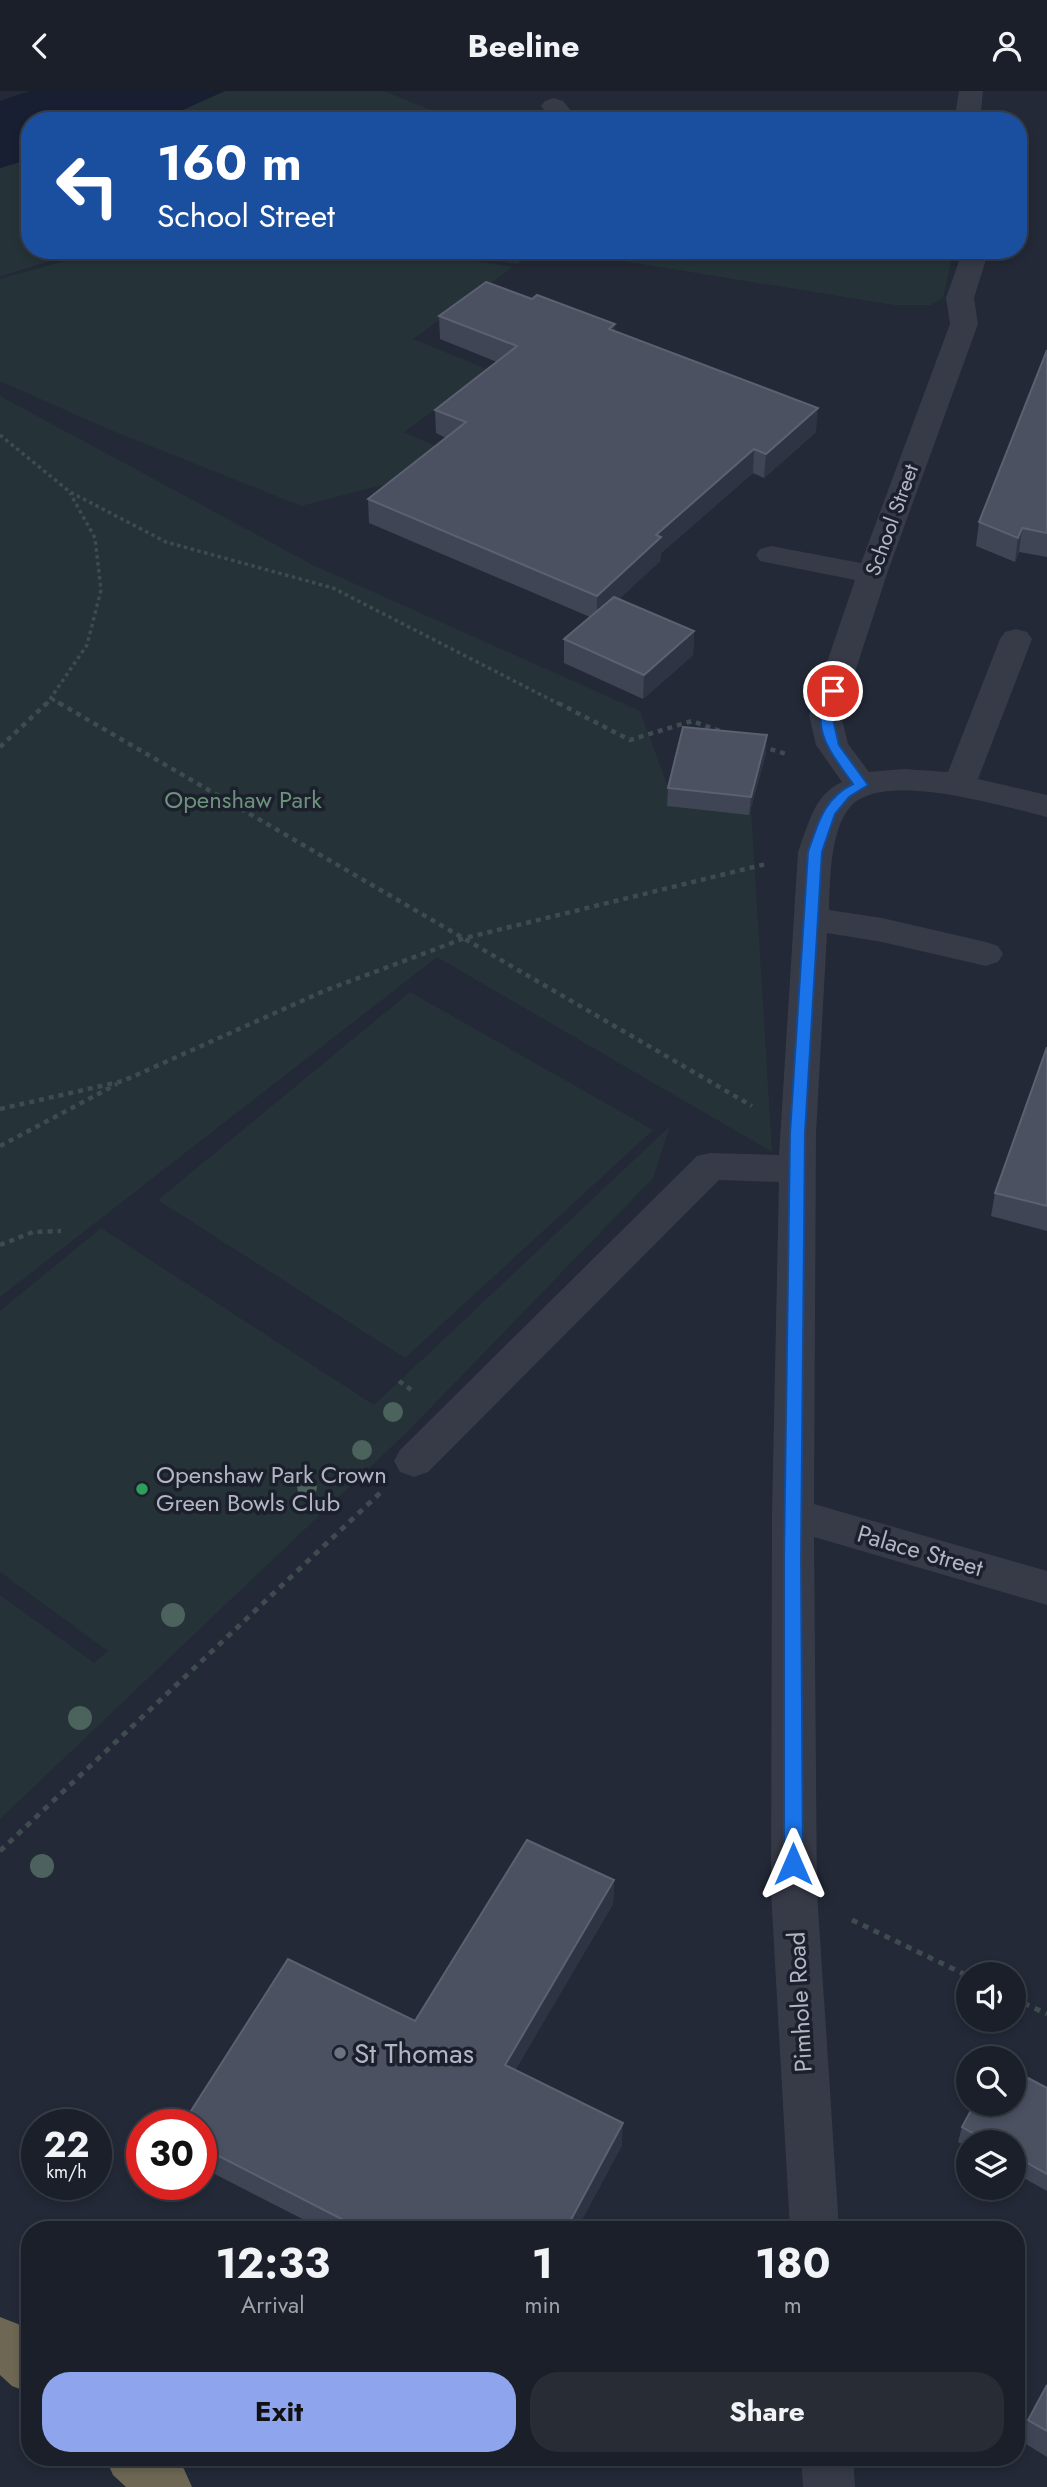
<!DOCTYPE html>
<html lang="en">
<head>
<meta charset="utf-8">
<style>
	:root { --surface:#1a1f29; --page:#272c35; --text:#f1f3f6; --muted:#9fa2a8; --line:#383d46; --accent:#8ea5ed }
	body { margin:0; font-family:Jost,sans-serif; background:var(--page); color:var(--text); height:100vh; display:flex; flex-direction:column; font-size:26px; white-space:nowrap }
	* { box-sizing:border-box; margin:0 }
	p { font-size:23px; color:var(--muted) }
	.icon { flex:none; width:38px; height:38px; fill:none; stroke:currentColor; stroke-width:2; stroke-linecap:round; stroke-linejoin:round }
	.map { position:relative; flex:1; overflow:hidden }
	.details { position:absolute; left:21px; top:2130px; width:1004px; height:245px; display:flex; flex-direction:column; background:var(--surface); border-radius:28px; box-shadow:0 4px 10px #0003,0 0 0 2px var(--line) }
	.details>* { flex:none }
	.banner { position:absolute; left:21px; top:21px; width:1006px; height:147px; border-radius:28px; box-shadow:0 4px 10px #0003,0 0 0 2px var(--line); background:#1a4fa0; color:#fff; overflow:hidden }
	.tools { position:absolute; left:956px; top:1871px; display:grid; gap:14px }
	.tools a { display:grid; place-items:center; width:70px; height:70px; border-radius:50%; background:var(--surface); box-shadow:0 4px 10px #0003,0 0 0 2px var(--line); font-size:35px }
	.speed { position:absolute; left:21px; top:2018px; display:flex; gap:14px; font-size:35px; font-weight:700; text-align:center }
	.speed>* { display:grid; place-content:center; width:91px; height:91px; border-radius:50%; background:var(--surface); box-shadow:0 4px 10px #0003,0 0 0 2px var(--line); line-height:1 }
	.speed small { font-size:18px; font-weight:400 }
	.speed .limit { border:10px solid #d22; background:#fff; color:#111 }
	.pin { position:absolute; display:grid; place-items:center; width:60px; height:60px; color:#fff; margin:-30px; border:4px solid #fff; border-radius:50%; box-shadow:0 2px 7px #0007 }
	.me { position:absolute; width:77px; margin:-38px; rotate:0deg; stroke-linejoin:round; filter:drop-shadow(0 0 5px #0008) }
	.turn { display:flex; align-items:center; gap:24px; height:147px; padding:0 21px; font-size:32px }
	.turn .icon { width:91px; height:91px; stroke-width:2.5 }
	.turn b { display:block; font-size:49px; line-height:60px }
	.eta { display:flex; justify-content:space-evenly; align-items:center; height:119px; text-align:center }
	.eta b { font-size:42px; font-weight:700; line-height:49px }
	.button { display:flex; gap:14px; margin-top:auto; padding:14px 21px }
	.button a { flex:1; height:80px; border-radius:28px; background:var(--accent); color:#111; font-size:28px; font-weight:700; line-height:80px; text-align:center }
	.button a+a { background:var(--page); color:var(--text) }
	header { display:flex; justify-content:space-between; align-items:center; height:91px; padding:0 21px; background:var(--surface); font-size:32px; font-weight:700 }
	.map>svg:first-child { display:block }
</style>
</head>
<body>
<header><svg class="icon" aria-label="back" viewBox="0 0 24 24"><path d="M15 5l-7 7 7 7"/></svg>Beeline<svg class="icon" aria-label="person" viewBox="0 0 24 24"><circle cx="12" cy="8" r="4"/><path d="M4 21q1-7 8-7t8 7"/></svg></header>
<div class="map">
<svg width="1047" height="2396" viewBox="0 0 1047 2396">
	<rect width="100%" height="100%" fill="#232937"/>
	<path fill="#253338" d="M225 0H384L458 30H158Z
		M30 68V159H88L0 185V77Z
		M103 159H406L513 176 413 248 489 279 404 341 438 356 398 390 301 415 108 338 0 290V188Z
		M423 159H530L518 173Z
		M555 159H943L953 162 943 207 931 214H894Z
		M0 305 313 474 640 620 669 699 692 714 751 718 772 1061 437 866 0 1206Z
		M410 901 653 1039 405 1267 158 1109Z
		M670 1035 653 1087 407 1341 0 1728V1504L94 1572 108 1560 0 1481V1220L101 1137 374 1314Z"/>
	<path fill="#181f33" d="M30 0H225L158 30H30V68L0 77V10Z"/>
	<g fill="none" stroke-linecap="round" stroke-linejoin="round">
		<path stroke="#3e4c50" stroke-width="3.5" stroke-dasharray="3.5 3.5" stroke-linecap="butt" d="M0 344 70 401 166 451 333 497 561 614
			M52 608 62 614
			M46 614 87 554 101 499 95 447 70 402"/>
		<path stroke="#3e4c50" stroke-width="4.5" stroke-dasharray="5 5" stroke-linecap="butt" d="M59 612 752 1015
			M558 612 630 649 692 630 720 640
			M761 655 786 663
			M0 656 47 612
			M0 1018 123 990 324 900 465 847 766 773
			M0 1055 117 993
			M0 1154 33 1141 61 1140
			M399 1290 414 1301"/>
		<path stroke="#3e4c50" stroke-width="5" stroke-dasharray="6 6" stroke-linecap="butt" d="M0 1760 380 1402
			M852 1829 968 1885
			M1013 1907 1047 1923"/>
		<path fill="#373b48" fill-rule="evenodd" d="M959 0H983L980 30H954Z
			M554 7 563 10 579 30H553L541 15 545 10Z
			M963 159H989L974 207 978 233 888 480 841 624 848 653 869 681 904 678 948 681 1000 548 1005 541 1016 538 1027 541 1032 548 978 688 1047 704V726C1005 716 882 678 850 716 830 740 830 789 829 819L882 827 986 851 998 855 1003 863 998 871 986 875 882 851 827 842 816 1042 814 1413 1047 1480V1514L814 1446 817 1801 839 2138H790L771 1801 772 1423 779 1091 719 1089 428 1381 414 1386 400 1381 394 1370 400 1359 697 1065 710 1062 779 1064 798 761C808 735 814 703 842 691L816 654 809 624 855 489 760 470 756 464 760 458 771 455 861 472 950 233 946 207Z
			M801 2366H853L855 2396H803Z"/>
		<path fill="#6d6754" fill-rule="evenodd" d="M0 2226 18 2233 30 2244V2302L12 2295 0 2284Z
			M105 2366H171L184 2378 192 2396H126L113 2384Z"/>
	</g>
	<g fill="#4b635c">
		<circle cx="393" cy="1321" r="10"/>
		<circle cx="362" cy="1359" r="10"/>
		<circle cx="307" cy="1396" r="10"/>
		<circle cx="173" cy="1524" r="12"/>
		<circle cx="80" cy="1627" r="12"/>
		<circle cx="42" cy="1775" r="12"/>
	</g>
	<path fill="#3f4555" d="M439 225 615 240 816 341 764 387 753 382 661 462 660 470 619 508 694 540 693 564 643 608 564 572V548L590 526 369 432 368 408 446 347 436 342 435 319 497 271 440 248Z
		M1047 259V466L1019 461 1015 471 976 455 979 431Z
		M766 662 749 724 667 715 668 697Z
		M1047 956V1140L991 1125 995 1102Z
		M614 1789 613 1813 515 1979 622 2054 577 2138H322L201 2076V2034L415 1930Z
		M1047 1997V2100L1013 2081V2051H968V2056L958 2051 962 2036Z
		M1047 2294V2366L1021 2350 1028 2329Z"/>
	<path fill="#2e3444" d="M615 233V256L609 238Z
		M818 317 816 341 764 387 766 363Z
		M754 358 753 382 661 462 660 470 597 529V505L656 444Z
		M1022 437 1019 461 1015 471 1018 447Z
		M694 540 693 564 643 608 644 584Z
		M767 644 766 662 749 724 751 706Z
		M614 1789 613 1813 505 1997V1974Z
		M623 2032 622 2054 577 2138H566Z"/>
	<path fill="#4b5161" stroke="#5b6171" stroke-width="2" d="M486 191 532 208 537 204 615 233 609 238 818 317 766 363 754 358 656 444 661 446 597 505 368 408 466 331 435 319 517 255 439 225Z
		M1047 259V442L1022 437 1018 447 979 431Z
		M614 506 694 540 644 584 564 548Z
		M683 636 767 644 751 706 668 697Z
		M1047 956V1115L995 1102Z
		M527 1749 614 1789 505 1974 623 2032 566 2138H361L201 2056V2034H182L288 1868 415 1930Z
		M1013 1979 1047 1997V2083L1013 2064V2051H989L962 2036 975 2012H1013Z
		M1047 2294V2340L1028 2329Z"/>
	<path fill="#1a73e8" stroke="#114b97" stroke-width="2" d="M833 596 839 600 832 624 839 654 868 694 849 706 835 723 822 761 805 1042 801 1467 803 1773 800 1779 793 1781 787 1779 784 1773V1467L790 1042 808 761C818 732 824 707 853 693 834 666 812 643 824 608 826 602 826 599 833 596Z"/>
	<circle fill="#2e9e5b" stroke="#1c202c" stroke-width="2.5" cx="142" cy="1398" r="7"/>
	<circle fill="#6b7280" stroke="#1c202c" stroke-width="2.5" cx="340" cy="1962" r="7"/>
	<g text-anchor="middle" stroke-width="7" stroke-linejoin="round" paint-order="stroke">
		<g font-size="21" fill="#b2b6c4" stroke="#1c202c">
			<text transform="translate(892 429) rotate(-70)" y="7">School Street</text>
		</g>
		<g font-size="24" fill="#6b927a" stroke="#1c202c">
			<text x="243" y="717">Openshaw Park</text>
		</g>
		<g font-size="24" fill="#b2b6c4" stroke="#1c202c" text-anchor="start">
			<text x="156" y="1392">Openshaw Park Crown<tspan x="156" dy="28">Green Bowls Club</tspan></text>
		</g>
		<g font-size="24" fill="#b2b6c4" stroke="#1c202c">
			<text transform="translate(920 1460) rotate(16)" y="8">Palace Street</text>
			<text transform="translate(800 1911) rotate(-93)" y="8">Pimhole Road</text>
		</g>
		<g font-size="28" fill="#b2b6c4" stroke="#1c202c" text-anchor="start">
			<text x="354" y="1972">St Thomas</text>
		</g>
	</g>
</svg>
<div class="tools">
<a><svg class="icon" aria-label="sound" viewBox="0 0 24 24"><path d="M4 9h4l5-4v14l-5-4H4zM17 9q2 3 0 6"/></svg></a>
<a><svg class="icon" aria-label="search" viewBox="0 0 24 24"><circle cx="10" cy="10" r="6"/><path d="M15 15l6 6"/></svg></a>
<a><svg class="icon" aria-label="layers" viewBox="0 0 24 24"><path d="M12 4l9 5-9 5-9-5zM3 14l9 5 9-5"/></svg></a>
</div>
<div class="speed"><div>22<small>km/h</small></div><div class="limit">30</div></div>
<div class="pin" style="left:833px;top:600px;background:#d93025"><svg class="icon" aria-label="arrive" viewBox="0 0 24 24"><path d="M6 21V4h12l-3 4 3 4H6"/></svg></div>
<svg class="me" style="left:793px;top:1773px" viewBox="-20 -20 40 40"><path d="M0-17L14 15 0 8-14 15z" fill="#1a73e8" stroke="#fff" stroke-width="4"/></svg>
<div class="banner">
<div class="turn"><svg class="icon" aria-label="left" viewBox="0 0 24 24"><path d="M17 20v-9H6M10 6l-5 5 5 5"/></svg><div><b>160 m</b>School Street</div></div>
</div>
<section class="details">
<div class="eta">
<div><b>12:33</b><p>Arrival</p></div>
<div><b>1</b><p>min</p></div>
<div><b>180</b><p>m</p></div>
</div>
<div class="button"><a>Exit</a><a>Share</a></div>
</section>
</div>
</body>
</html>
